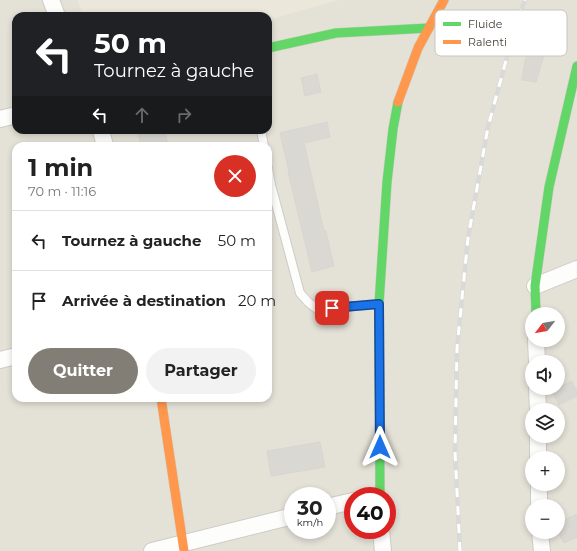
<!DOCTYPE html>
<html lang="fr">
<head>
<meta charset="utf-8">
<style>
	:root { --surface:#fff; --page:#f2f2f2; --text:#222; --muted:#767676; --line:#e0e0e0; --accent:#827e75 }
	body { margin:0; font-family:Montserrat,sans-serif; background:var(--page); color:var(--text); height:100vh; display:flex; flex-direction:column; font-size:15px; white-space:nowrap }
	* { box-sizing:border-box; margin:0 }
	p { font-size:13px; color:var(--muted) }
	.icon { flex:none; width:22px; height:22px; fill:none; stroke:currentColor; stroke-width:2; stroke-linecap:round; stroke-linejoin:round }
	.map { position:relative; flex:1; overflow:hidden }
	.details { position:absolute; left:12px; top:142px; width:260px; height:260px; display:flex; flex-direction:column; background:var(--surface); border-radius:12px; box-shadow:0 2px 6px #0003 }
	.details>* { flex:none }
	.hud { position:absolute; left:12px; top:12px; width:260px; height:122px; border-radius:12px; box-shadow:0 2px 6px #0003; background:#202124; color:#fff; overflow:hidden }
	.needle { width:26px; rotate:239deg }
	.tools { position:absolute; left:525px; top:307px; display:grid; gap:8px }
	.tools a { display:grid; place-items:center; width:40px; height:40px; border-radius:50%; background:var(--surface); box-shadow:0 2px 6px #0003; font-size:20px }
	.speed { position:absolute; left:284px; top:487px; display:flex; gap:8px; font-size:20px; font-weight:700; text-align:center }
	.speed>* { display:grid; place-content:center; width:52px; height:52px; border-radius:50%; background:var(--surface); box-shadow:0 2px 6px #0003; line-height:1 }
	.speed small { font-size:10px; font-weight:400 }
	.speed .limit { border:6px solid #d22; background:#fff; color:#111 }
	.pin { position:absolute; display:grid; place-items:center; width:34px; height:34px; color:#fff; margin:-17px; border-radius:8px; box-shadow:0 2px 6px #0006 }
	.me { position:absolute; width:44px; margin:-22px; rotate:0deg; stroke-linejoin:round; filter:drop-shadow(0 0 3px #0008) }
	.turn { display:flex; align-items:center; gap:14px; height:84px; padding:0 16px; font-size:18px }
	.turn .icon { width:52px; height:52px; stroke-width:2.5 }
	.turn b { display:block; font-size:28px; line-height:34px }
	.lanes { display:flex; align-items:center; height:38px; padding:0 16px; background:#0003; justify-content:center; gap:20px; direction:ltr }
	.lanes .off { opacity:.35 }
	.round { display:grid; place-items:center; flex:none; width:42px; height:42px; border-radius:21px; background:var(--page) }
	.head { display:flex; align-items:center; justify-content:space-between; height:68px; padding:0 16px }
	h1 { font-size:24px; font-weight:700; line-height:30px }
	.button { display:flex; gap:8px; margin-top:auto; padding:8px 16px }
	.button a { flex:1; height:46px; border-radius:24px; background:var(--accent); color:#fff; font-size:16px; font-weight:700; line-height:46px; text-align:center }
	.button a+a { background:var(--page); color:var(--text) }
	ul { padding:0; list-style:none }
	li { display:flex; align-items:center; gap:12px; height:60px; padding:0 16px; border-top:1px solid var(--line) }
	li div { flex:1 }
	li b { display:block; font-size:15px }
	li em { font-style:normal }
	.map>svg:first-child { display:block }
</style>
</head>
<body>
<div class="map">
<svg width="577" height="551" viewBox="0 0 577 551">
	<rect width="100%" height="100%" fill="#f0efea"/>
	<path fill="#e4e1d7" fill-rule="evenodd" d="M0 0H577V551H0ZM16 16H268V130H16ZM16 146H268V398H16ZM532 314H558V340H532ZM532 362H558V388H532ZM532 410H558V436H532ZM532 458H558V484H532ZM293 496H327V530H293ZM353 496H387V530H353ZM532 506H558V532H532Z"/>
	<path fill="#ebe7da" d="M77 0H339L268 20V16H84Z"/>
	<path fill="#dad8d2" stroke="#d8d6d0" d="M532 36 548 41 536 82 522 80 525 61Z
		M317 74 321 92 305 96 301 78Z
		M327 122 330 137 304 143 324 231H326L334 266 312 272 288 172H289L280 133Z
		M157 130H165L168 146H141L138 133Z
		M572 381 577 391V396L559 405 552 391Z
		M320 442 325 467 271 476 267 451Z
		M577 514V537L564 543 558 532V523Z"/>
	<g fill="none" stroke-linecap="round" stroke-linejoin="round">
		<defs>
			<path id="lane" d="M261 130 264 146
				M268 168 271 185 300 293 308 302 317 309 378 304"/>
			<path id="street" d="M51 0 57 16
				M0 119 16 115
				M101 130 105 146
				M535 286 577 269
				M536 340 537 362
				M0 360 16 356
				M537 388 538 410
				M538 436V458
				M539 484V506
				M327 507 353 501
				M381 530 383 551
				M540 532 542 551
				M152 551 293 516"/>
			<path id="fast" d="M268 48 336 33 429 28
				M536 314 535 286 549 187 577 66
				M380 496 379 304 387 182 393 129 398 102"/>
			<path id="slow" d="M398 102 418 48 444 0
				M161 398 184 551"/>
		</defs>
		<use href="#lane" stroke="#ceccc7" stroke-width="10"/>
		<use href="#street" stroke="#ceccc7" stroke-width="18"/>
		<use href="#fast" stroke="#ceccc1" stroke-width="10"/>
		<use href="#slow" stroke="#ceccc1" stroke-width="10"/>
		<use href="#lane" stroke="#fdfdfc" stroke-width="8"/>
		<use href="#street" stroke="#fdfdfc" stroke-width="16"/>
		<use href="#fast" stroke="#63d668" stroke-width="9"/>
		<use href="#slow" stroke="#ff974d" stroke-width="9"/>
		<defs>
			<path id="rail" d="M460 551 455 452 457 348 468 238 488 127 515 27 525 0"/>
		</defs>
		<use href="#rail" stroke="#d9d9d8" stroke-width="4.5"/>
		<use href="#rail" stroke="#fff" stroke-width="3" stroke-dasharray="9" stroke-linecap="butt"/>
	</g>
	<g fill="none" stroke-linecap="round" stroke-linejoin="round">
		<defs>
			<path id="route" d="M332 308 379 304 380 447"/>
		</defs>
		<use href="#route" stroke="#114b97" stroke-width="10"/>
		<use href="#route" stroke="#1a73e8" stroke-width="7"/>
	</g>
	<rect x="435" y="10" width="132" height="46" rx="6" fill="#fff" stroke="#c8c6c3" stroke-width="1"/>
	<rect x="443" y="22" width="18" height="4" fill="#63d668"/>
	<rect x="443" y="40" width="18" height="4" fill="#ff974d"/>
	<g font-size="11" fill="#464136">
		<text x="468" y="28">Fluide</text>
		<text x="468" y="46">Ralenti</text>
	</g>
</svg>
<div class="tools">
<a><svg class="needle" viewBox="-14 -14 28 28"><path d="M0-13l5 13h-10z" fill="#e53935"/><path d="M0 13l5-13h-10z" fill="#767676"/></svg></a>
<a><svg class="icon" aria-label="sound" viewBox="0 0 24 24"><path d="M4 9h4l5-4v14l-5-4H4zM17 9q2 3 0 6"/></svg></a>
<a><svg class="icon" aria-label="layers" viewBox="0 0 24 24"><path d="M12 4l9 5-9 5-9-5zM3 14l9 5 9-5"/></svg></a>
<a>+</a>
<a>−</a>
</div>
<div class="speed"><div>30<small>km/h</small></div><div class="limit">40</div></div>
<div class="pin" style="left:332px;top:308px;background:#d93025"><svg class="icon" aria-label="arrive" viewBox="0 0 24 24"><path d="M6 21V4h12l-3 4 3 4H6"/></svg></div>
<svg class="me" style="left:380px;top:447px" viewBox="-20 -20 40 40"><path d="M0-17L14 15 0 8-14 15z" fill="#1a73e8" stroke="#fff" stroke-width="4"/></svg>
<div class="hud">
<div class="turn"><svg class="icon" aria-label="left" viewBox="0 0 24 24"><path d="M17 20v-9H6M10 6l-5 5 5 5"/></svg><div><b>50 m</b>Tournez à gauche</div></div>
<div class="lanes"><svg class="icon" aria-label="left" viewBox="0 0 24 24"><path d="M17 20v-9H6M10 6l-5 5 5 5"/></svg><svg class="icon off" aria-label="ahead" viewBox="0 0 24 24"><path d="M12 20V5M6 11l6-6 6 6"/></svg><svg class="icon off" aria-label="right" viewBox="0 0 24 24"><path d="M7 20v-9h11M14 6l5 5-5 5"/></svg></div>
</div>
<section class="details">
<div class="head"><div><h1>1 min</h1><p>70 m · 11:16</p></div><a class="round" style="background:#d93025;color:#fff"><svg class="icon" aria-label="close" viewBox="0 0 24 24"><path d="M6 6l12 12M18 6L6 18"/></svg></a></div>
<ul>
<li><svg class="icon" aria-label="left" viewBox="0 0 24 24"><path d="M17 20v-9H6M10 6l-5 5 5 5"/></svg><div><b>Tournez à gauche</b></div><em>50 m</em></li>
<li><svg class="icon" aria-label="arrive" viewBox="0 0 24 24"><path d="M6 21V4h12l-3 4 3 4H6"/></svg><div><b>Arrivée à destination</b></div><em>20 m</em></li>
</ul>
<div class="button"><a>Quitter</a><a>Partager</a></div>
</section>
</div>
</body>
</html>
